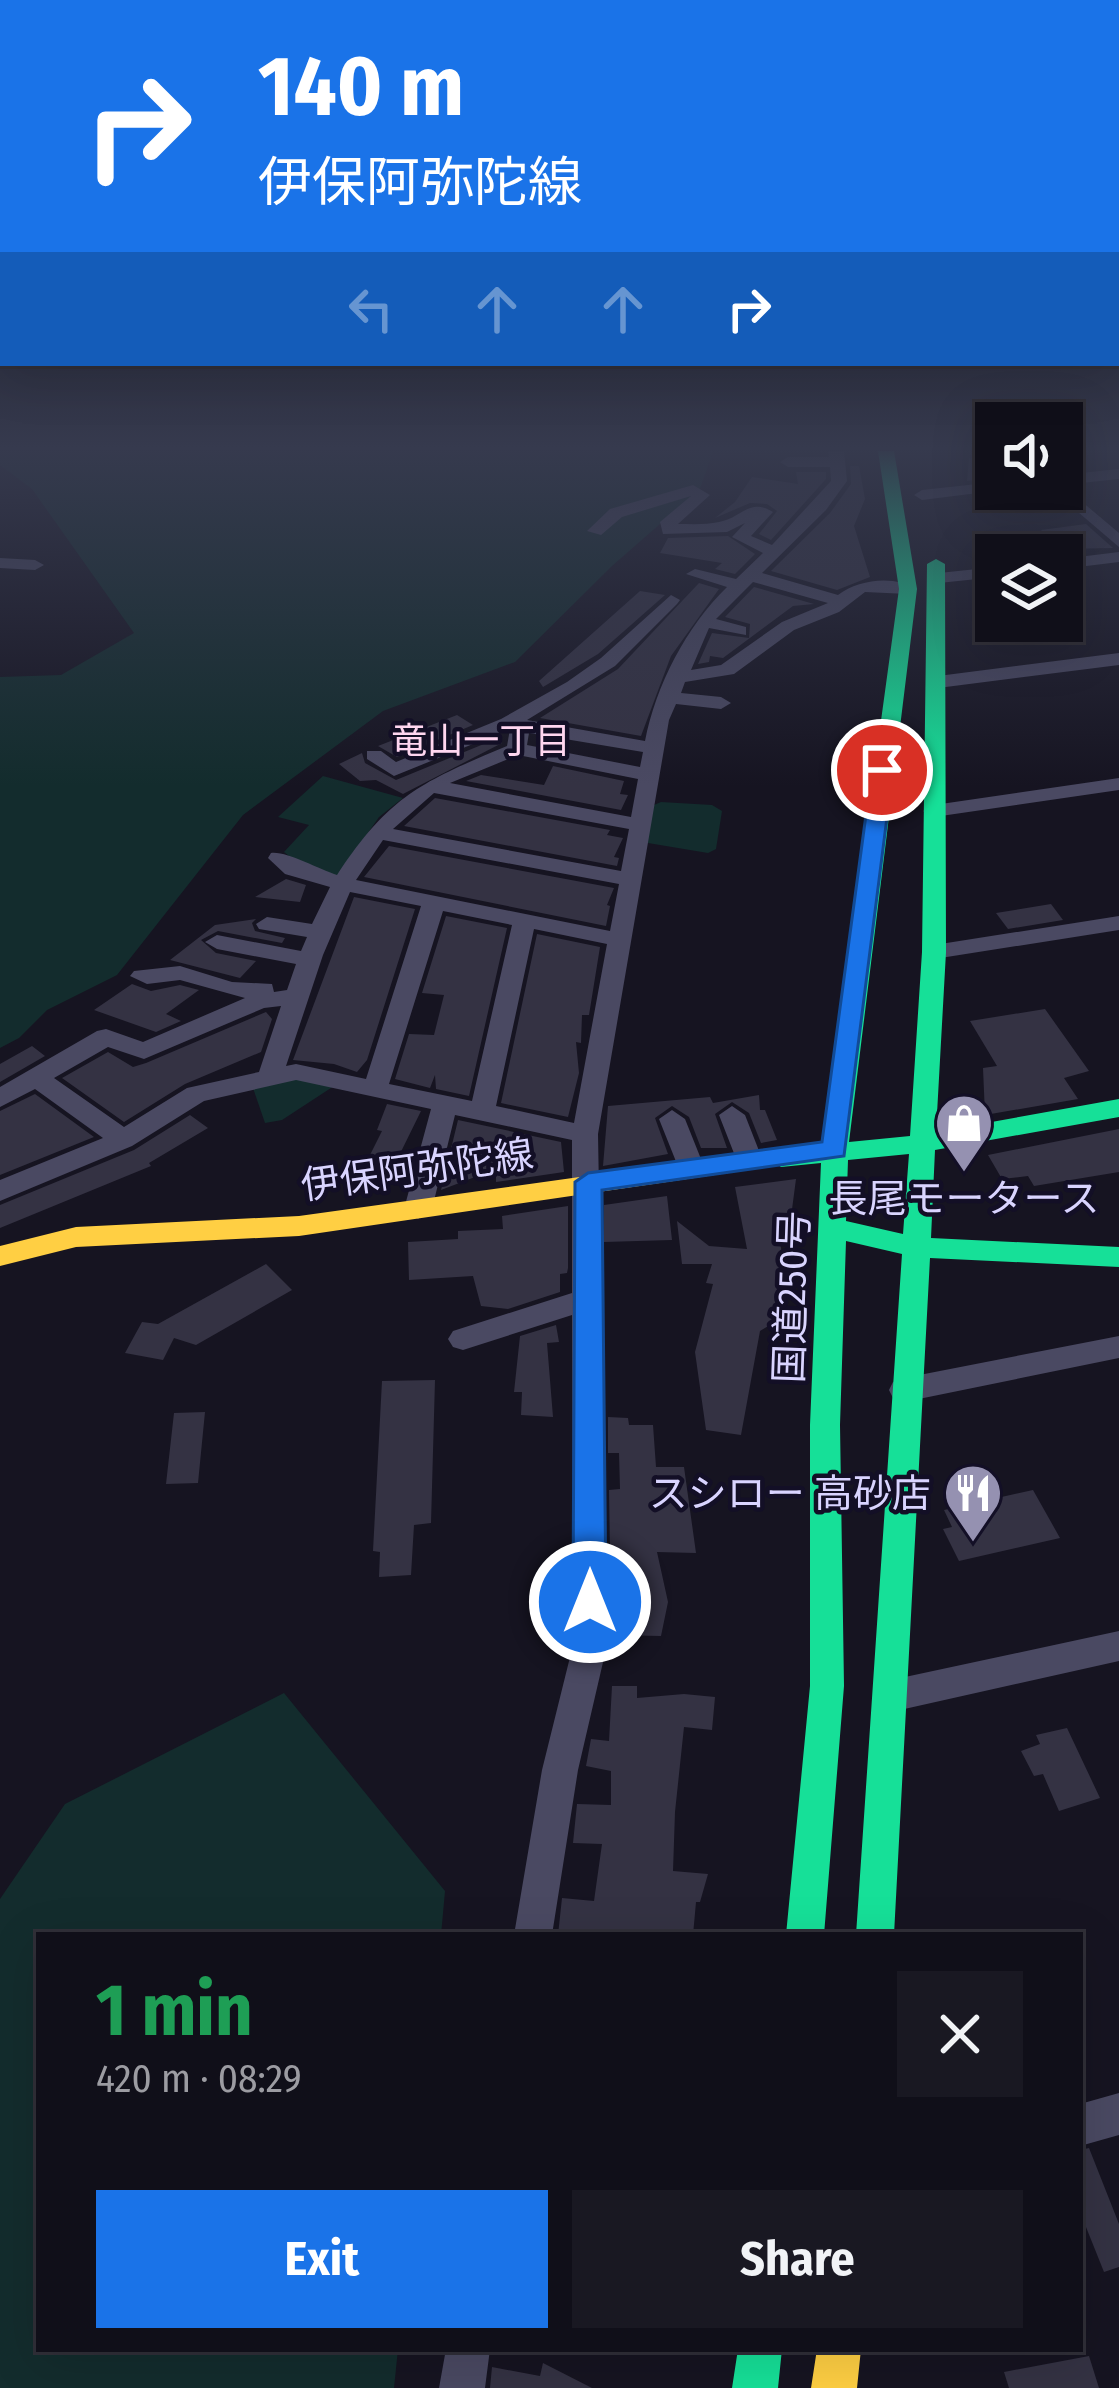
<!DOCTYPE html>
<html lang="en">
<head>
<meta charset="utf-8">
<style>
	:root { --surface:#100f19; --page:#191822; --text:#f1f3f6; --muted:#9c9ca2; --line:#302f38; --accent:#1a73e8 }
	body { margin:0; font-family:"Fira Sans Condensed","Noto Sans JP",sans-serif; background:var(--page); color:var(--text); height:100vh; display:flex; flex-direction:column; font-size:45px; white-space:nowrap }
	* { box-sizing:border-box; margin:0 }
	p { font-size:39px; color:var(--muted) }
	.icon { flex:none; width:66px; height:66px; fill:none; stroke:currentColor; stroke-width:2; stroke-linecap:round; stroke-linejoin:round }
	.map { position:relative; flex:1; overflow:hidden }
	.panel { position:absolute; left:36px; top:1932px; width:1047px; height:420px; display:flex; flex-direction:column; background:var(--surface); border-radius:0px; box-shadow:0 12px 48px #0002,0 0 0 3px var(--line) }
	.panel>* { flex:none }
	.top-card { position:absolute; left:0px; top:0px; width:1119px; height:366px; box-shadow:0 12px 48px #0002,0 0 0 3px var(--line); background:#1a73e8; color:#fff; overflow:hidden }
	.buttons { position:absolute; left:975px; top:402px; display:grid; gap:24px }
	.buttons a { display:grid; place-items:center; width:108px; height:108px; border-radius:0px; background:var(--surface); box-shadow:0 12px 48px #0002,0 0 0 3px var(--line); font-size:60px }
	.pin { position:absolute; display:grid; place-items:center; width:102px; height:102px; color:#fff; margin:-51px; border:6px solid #fff; border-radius:50%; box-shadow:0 3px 12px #0007 }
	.me { position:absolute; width:132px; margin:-66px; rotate:0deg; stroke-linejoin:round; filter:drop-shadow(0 0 9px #0008) }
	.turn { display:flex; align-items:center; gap:42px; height:252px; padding:0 60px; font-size:54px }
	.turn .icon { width:156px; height:156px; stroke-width:2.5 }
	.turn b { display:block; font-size:84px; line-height:102px }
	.lanes { display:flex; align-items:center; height:114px; padding:0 60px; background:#0003; justify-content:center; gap:60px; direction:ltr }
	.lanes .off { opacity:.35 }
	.round { display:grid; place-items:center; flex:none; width:126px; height:126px; border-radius:0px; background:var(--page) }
	.summary { display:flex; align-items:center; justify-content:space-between; height:204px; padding:0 60px }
	h1 { font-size:72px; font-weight:700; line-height:90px; color:#1e9e55 }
	.cta { display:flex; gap:24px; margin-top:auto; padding:24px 60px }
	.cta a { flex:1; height:138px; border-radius:0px; background:var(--accent); color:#fff; font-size:48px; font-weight:700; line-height:138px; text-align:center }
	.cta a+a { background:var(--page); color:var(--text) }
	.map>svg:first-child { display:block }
</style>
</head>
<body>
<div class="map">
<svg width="1119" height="2388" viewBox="0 0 1119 2388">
	<rect width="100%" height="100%" fill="#161421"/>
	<path fill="#132c2d" d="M0 451H713L700 489 612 566 515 662 383 711 243 815 117 975 47 1010 19 1038 0 1048V677L61 675 134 633 32 489 0 465Z
		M323 776 403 798 379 817 338 876 304 868 284 852 309 825 278 817Z
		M661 802 712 805 722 811 716 849 708 853 642 842 647 808Z
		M295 1078 334 1086 282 1120 265 1123 253 1088Z
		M284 1693 445 1891 441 1935H39V2349H398L394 2388H0V1899L65 1804Z"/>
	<path fill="#343243" d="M996 454V478L967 481 969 458Z
		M850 466H859L865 499 854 526 870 577 837 590 771 571 830 513 851 484Z
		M796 472H826V479L771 540 759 534 777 511 767 504 750 503 715 518 735 502 752 477 798 484Z
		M1086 524 1113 548 1059 549 1041 530Z
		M728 536 755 554 735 574 715 569 722 563 660 553 668 538Z
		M699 583 719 589 671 656 641 736 540 718 618 669Z
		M754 587 814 604 793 606 723 658 710 656 709 662 698 664 712 633 749 638 750 624 725 617Z
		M640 591 665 595 598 654 543 687 539 681Z
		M457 715 473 725 397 757 378 746Z
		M496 739 502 743 403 794 376 780 360 781 339 764 362 753 365 763 396 780Z
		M553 766 624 781 620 794 628 795 621 810 466 781 481 775 544 785Z
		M435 798 610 830 607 835 623 838 614 857 619 858 617 866 404 826Z
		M389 846 614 888 607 905 610 906 606 926 364 877Z
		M286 879 306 885 300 902 255 897Z
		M354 897 415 909 367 1060 357 1072 334 1064 293 1060Z
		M1051 904 1063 920 1008 929 996 913Z
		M446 916 507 928 469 1096 436 1089 435 1075 430 1088 395 1079 409 1034 434 1035 444 995 422 993Z
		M256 919 252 923 255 931 285 938 282 943 218 931 201 940 216 953 256 961 240 978 170 960 215 925Z
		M537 934 600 947 589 1015H582L581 1043 576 1042 579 1073 568 1117 501 1103Z
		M132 984 151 991 180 985 199 990 166 1014 181 1021 156 1032 94 1010Z
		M1045 1009 1089 1071 1064 1078 1078 1099 985 1115 983 1068 997 1066 970 1021Z
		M266 1012 272 1019 261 1052 185 1084 124 1122 62 1078 108 1052 133 1067 146 1063Z
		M32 1046 45 1056 0 1082V1064Z
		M35 1094 94 1137 0 1175V1111Z
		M759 1095 760 1110H765L777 1140 761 1143 749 1113 732 1102 715 1114 727 1148H701L689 1117 672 1106 655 1118 668 1154 603 1166 608 1106 710 1097 713 1103Z
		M387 1104 421 1111 392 1170 366 1163 382 1131 377 1130Z
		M190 1115 208 1128 149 1163 151 1166 0 1228V1205L134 1150Z
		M458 1120 561 1142 564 1172 496 1182V1169L441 1190Z
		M1119 1129V1172L1034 1186 1028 1176 1002 1179 988 1155Z
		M796 1179 791 1217 775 1218 787 1278 780 1319 760 1331 741 1435 706 1430 695 1352 713 1284 706 1283 712 1264H682L677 1221 709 1246 747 1249 735 1187Z
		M667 1196 672 1240 604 1242V1205Z
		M568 1206V1268L567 1273 560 1274V1292L508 1309 481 1306 473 1276 409 1280 408 1242 458 1239V1231L503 1229 502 1216Z
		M266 1264 292 1290 196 1345 174 1338 163 1360 125 1353 142 1322 158 1324Z
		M556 1325 559 1342 547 1343 553 1417 521 1415 522 1392H514L520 1336Z
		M435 1380 431 1523 414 1525 411 1575 379 1577 380 1552 373 1551 382 1381Z
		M205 1412 198 1483 166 1484 174 1413Z
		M608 1417 628 1418 629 1425H653L656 1467H684L696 1553 657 1552 668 1602 661 1636 611 1635 614 1552H610L609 1490 620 1489 619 1453H608Z
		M1033 1490 1060 1538 959 1561 943 1529 952 1527 944 1510Z
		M612 1686H637V1698L684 1694 715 1697 712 1730 684 1727 675 1812 673 1871 708 1874 700 1902H696L693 1935H558L562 1898 594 1901 602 1844 573 1843 577 1804 611 1805V1771L586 1766 591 1739 609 1741Z
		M1067 1728 1100 1798 1059 1811 1043 1774 1034 1776 1021 1751 1040 1744 1036 1735Z
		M1089 2148 1119 2224V2267L1104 2272 1080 2212V2150Z
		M1089 2356 1099 2388H1009L1004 2372Z
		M543 2363 592 2388H490L492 2367 540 2376Z"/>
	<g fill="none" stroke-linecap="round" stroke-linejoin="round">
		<path fill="#4a4962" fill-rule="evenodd" d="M828 451H844L847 481 826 510 762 573 838 595C859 579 894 575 917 589L908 594 865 592 839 612 794 630 734 674 685 682 681 693 721 697 731 703 721 709 676 704 669 720 598 1134 607 1645 578 1770 552 1935H514L542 1770 573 1645 572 1315 463 1350 453 1347 448 1339 453 1331 572 1293V1140L455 1115 432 1209 418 1219 404 1209 431 1109 296 1080 204 1101 132 1146 0 1201V1180L103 1138 35 1089 0 1107V1087L97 1031 106 1029 143 1042 245 998 180 980 147 984 130 976 134 971 180 966 232 982 272 984 274 992 287 990 296 964 217 949 205 942 217 935 301 951 307 937 259 929 256 924 267 917 312 924 330 887 285 874 268 858 271 853C287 851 318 869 337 875 389 796 421 782 507 746L510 729 394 776 367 759V751H381L396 762 501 719 567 682 601 658 671 595 680 600 677 604 615 666 527 720 645 741C656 685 686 627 727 587L686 574 695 569 736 579 763 553 732 537 745 523 727 532 663 534 660 522 691 496 622 517 601 535 587 531 610 509 693 485 710 495 678 524C691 524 706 525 719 522 742 518 749 497 773 512L751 536 772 545 831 481 830 467H788L780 462 788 457H829ZM753 582 828 603 782 622 721 665 691 670 709 628 746 635V627L716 619ZM529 733 643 752 640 767 527 745ZM518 755 638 779 631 817 450 783ZM434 793 629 829 621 871 393 829ZM383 840 619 884 610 931 356 880ZM350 892 421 906 366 1079 296 1064 286 1066 323 955ZM443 911 512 925 472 1101 389 1084ZM534 929 607 944 574 1123 496 1106ZM281 1006 259 1072 187 1088 124 1127 54 1078 108 1047 144 1059 264 1008Z
			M1119 469V479L1062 485V475Z
			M996 482V489L1002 490 922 500 914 495 922 490Z
			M1062 485 1119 533V547L1051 489H1062Z
			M1119 552V562L1062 569V559Z
			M0 558 35 560 44 565 35 570 0 568Z
			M996 567V577L939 583 930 578 939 573Z
			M1119 653V665L938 688 928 682 938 676Z
			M1119 778V790L934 817 923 811 934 805Z
			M1119 916V930L934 959 922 952 934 945Z
			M732 1106 745 1115 763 1161 759 1167 750 1170 737 1161 719 1115Z
			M672 1110 685 1119 705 1169 701 1176H683L679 1169 659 1119Z
			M1119 1336V1358L904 1402 893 1398 889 1390 893 1382 904 1378Z
			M1119 1631V1661L891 1712 879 1707 874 1696 879 1685 891 1680Z
			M1119 2093V2135L1080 2146V2104Z
			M446 2349H490L485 2388H439Z"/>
		<path fill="#16e098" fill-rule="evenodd" d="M878 451H894L917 589 849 1142 910 1136 922 952 927 564 936 559 945 564 946 952 936 1132 1119 1099V1117L935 1150 931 1238 1119 1247V1267L930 1258 894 1935H856L902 1254 846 1241 840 1425 844 1686 824 1935H786L810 1686V1425L821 1163 781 1167 768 1158 781 1149 823 1145 899 589ZM909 1154 903 1234 846 1221 848 1160Z
			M738 2349H782L778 2388H732Z"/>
		<path fill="#ffcf43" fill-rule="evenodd" d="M781 1149 794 1158 790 1164 299 1236 76 1247 0 1266V1246L76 1227 299 1216Z
			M817 2349H861L857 2388H811Z"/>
	</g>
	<linearGradient id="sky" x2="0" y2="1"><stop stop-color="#0c0b12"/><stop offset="0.57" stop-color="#363a4e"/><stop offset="1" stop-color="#363a4e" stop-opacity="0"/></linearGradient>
	<rect width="1119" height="786" fill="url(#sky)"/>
	<path fill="#1a73e8" stroke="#114b97" stroke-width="3" d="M882 764 893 770 844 1156 602 1190 606 1602 601 1612 590 1616 578 1612 573 1602 575 1182 588 1173 822 1142 872 770Z"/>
	<defs>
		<symbol id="shop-pin" viewBox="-11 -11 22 30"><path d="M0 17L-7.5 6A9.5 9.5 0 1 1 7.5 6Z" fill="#9591b1" stroke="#130f26"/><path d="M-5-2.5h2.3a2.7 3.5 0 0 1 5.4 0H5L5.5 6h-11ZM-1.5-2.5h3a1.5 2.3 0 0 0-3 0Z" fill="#fff"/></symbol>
		<symbol id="restaurant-pin" viewBox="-11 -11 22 30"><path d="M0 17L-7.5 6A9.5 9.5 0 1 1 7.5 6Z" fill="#9591b1" stroke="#130f26"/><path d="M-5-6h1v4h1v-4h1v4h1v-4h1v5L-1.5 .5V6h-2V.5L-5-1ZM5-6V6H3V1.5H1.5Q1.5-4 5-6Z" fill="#fff"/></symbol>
	</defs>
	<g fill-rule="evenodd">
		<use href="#shop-pin" x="931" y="1090" width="66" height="90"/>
		<use href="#restaurant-pin" x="940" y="1460" width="66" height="90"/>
	</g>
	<g text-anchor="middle" stroke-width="9" stroke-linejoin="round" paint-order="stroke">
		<g font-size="36" fill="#ffd6f0" stroke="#130f26">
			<text x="481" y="753">竜山一丁目</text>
		</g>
		<g font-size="39" fill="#d9d4ff" stroke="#130f26">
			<text transform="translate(417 1169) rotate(-8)" y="14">伊保阿弥陀線</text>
			<text transform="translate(791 1297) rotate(-88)" y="14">国道250号</text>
		</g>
		<g font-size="39" fill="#d9d4ff" stroke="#130f26">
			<text x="964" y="1212">長尾モータース</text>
			<text x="931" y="1507" text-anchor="end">スシロー 高砂店</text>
		</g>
	</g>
</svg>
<div class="buttons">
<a><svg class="icon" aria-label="sound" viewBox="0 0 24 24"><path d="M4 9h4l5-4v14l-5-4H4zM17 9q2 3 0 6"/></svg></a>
<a><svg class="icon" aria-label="layers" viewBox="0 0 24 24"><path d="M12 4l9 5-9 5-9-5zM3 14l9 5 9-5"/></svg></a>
</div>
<div class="pin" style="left:882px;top:770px;background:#d93025"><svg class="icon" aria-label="arrive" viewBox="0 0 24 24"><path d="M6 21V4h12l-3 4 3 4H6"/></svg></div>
<svg class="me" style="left:590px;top:1602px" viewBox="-20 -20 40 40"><circle r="17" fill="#1a73e8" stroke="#fff" stroke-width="3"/><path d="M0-11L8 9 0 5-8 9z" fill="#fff"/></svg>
<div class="top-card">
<div class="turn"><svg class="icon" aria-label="right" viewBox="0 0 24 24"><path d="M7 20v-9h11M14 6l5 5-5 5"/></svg><div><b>140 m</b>伊保阿弥陀線</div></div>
<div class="lanes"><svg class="icon off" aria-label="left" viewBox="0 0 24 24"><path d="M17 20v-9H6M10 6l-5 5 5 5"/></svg><svg class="icon off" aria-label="ahead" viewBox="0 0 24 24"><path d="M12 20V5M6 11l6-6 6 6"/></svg><svg class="icon off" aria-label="ahead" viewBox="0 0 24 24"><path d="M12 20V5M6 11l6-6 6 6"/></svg><svg class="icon" aria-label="right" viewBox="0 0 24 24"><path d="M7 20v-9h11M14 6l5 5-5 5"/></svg></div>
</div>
<section class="panel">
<div class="summary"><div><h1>1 min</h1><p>420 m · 08:29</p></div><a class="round"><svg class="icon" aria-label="close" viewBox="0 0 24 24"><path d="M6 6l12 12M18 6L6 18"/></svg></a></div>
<div class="cta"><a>Exit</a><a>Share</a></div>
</section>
</div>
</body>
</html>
